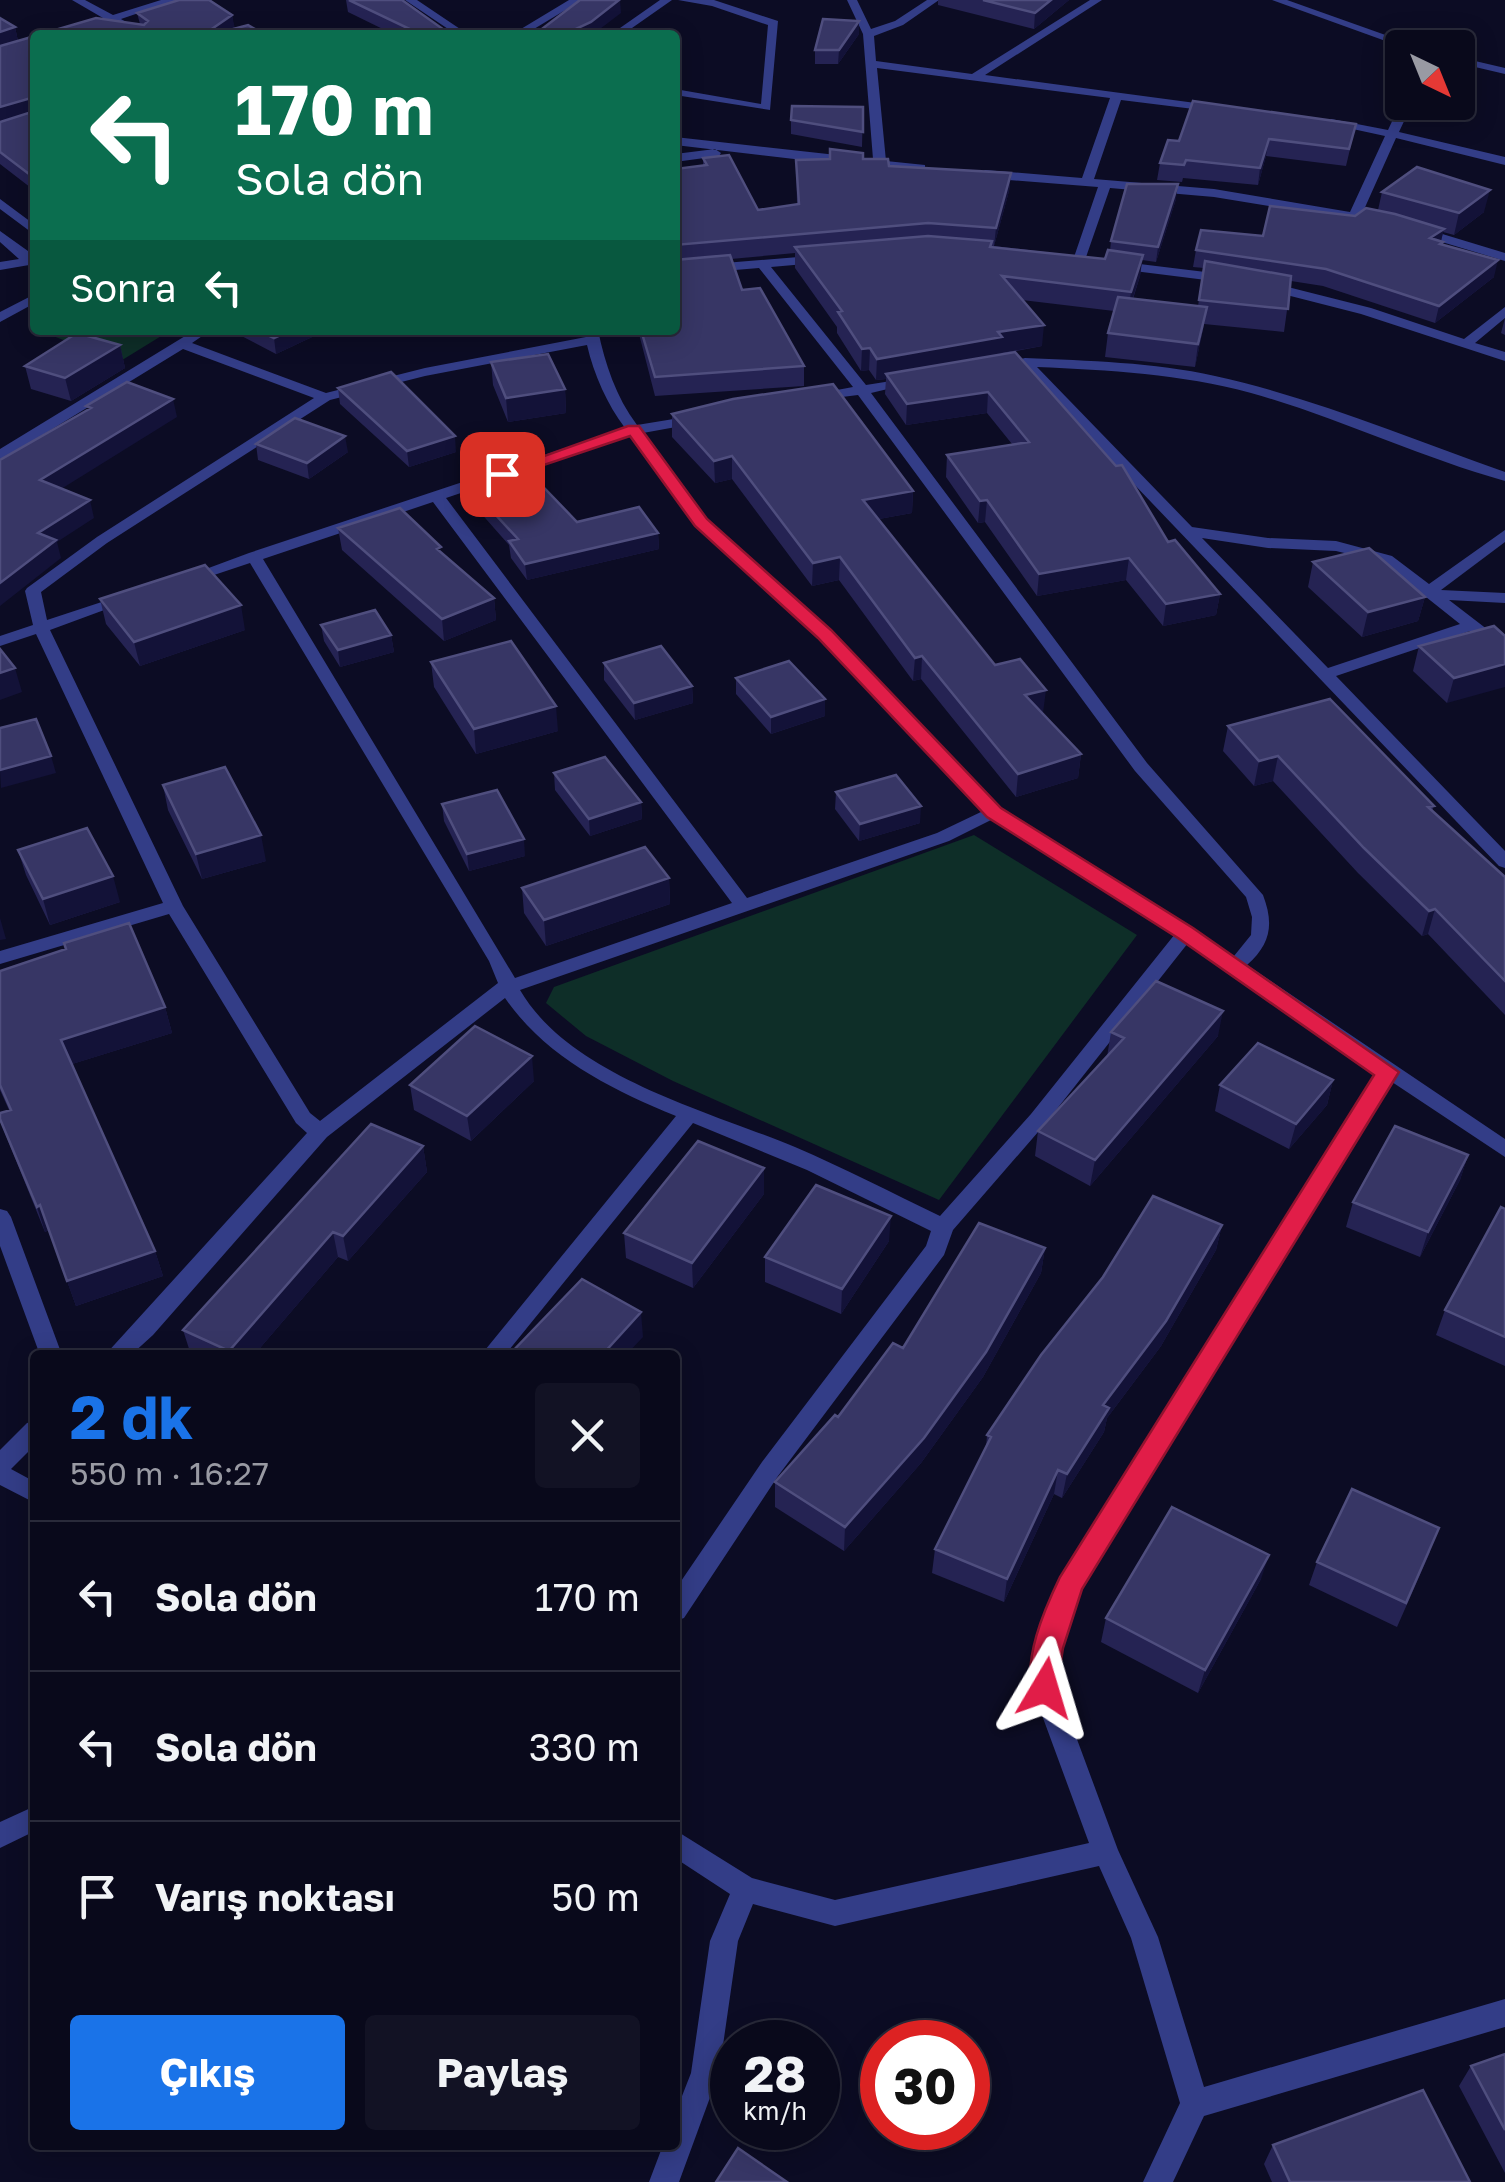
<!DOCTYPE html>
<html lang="tr">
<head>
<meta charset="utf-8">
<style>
	:root { --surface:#09091b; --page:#121224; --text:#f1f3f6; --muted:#999aa3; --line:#292a3a; --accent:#1a73e8 }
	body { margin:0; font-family:"Golos Text",sans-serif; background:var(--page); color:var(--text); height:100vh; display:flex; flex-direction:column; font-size:38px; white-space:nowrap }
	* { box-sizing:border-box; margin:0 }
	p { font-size:32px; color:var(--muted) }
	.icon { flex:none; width:55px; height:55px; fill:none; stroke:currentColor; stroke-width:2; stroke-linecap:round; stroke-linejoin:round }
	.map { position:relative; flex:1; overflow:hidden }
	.sheet { position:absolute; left:30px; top:1350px; width:650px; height:800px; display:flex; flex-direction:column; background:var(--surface); border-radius:10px; box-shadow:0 5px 25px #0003,0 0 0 2px var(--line) }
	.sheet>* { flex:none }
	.top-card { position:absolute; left:30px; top:30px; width:650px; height:305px; border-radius:10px; box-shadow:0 5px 25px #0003,0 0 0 2px var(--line); background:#0b6e4f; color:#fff; overflow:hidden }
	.needle { width:65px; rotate:137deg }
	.buttons { position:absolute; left:1385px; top:30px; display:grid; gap:20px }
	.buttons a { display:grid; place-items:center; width:90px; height:90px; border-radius:10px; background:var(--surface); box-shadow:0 5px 25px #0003,0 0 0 2px var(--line); font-size:50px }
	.speed { position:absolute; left:710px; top:2020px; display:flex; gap:20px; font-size:50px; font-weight:700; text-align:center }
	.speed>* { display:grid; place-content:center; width:130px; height:130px; border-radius:50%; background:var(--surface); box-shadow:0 5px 25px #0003,0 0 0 2px var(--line); line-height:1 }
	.speed small { font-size:25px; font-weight:400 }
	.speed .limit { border:15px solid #d22; background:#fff; color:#111 }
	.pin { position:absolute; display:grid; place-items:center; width:85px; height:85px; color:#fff; margin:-42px; border-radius:20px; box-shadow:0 5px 15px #0006 }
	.me { position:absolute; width:110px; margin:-55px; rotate:7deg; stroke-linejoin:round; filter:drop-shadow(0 0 8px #0008) }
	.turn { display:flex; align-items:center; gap:35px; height:210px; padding:0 40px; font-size:45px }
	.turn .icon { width:130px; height:130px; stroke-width:2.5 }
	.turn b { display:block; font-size:70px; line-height:85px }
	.then { display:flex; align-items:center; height:95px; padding:0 40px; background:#0003; gap:20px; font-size:38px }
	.round { display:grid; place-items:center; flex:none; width:105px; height:105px; border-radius:10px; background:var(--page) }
	.headline { display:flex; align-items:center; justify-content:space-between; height:170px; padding:0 40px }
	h1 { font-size:60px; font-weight:700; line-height:75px; color:var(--accent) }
	.action { display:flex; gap:20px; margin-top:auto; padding:20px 40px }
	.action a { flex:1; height:115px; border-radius:10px; background:var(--accent); color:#fff; font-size:40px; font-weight:700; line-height:115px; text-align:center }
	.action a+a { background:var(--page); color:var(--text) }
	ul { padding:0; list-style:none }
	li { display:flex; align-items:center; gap:30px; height:150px; padding:0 40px; border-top:2px solid var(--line) }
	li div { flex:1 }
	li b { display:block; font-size:38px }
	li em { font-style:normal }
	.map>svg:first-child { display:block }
</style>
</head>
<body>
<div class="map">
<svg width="1505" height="2182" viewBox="0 0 1505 2182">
	<rect width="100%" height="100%" fill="#0c0c24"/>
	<path fill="#0e2e28" d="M38 330H171L119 362Z
		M974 835 1137 935 939 1200 673 1081 586 1036 546 1003 554 987Z"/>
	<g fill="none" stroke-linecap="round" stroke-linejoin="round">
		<path fill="#333d87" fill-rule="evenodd" d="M72 0H85L113 15 161 0H177L121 19 147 35H134L111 23 71 35H55L103 18Z
			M405 0H417L469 35H457Z
			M569 0H582L524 35H511Z
			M660 0H672L622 35H610Z
			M678 0H714L778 21 770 110 675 95V89L761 104 768 25 712 6Z
			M847 0H857L871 29 895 21 927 0H939L903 25 874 36 876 61 972 74 1090 0H1102L985 75 1218 106 1224 109 1218 112 1121 100 1094 179 1214 189 1350 212 1385 136 1325 123 1331 119 1388 130 1402 100 1413 102 1399 132 1505 157V165L1396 138 1362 214 1387 218V224L1383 225 1214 197 1110 188 1085 260 1079 264 1073 260 1098 187 985 178 979 174 985 170 1082 178 1110 98 877 68 886 161 925 165V171L880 169 675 145V137L873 159 863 34Z
			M1272 0H1287L1422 48H1405Z
			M1458 57 1505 68V74L1458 63Z
			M715 149 721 153 719 156 675 162V154Z
			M0 199 35 225V235L0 209Z
			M1416 226 1505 253V261L1412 233 1410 230Z
			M0 231 35 256V264L0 270V262L19 259 0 242Z
			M823 255 828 256V262L771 267 866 385 910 378 917 382 871 393 1147 763 1263 895C1274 924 1271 944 1247 965L1505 1139V1157L1392 1082 1081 1589 1060 1648 1058 1688 1118 1850 1158 1937 1204 2087 1505 1999V2027L1204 2116 1173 2182H1143L1180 2103 1131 1938 1099 1866 835 1926 753 1904 738 1941 719 2073 679 2182H649L663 2145H675V2114L691 2073 710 1941 730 1894 675 1858V1830L752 1878 835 1900 1089 1843 1032 1688 1036 1648 1058 1585 1377 1072 1188 943 1045 1124 953 1230 944 1255 778 1476 684 1618 675 1621V1590L762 1462 926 1246 931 1231 807 1170 693 1123 505 1355H481L676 1116C610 1089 546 1057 505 998L327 1137 153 1335 131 1355H105L307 1133 296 1123 169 914 0 964V951L163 903 36 634 0 646V636L33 625 25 591 27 588 97 537 314 398 183 349 5 458 0 459V449L195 330H211L192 343 326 393 425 368 586 337 584 330H598C605 364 616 397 637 425L698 415 705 419 698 423 643 433 706 520 831 631 1000 808 1234 956 1251 935 1252 917 1246 897 1135 771 858 395 810 401V395L853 387 759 268 675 275V267ZM587 345C594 375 607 404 625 428L249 553 179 579 187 584 250 563 489 961 498 983 320 1121 310 1113 183 906 50 630 134 599 126 594 47 620 41 592 107 543 330 400 425 376ZM631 436 696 526 819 637 983 811 937 833 747 898 446 498ZM433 502 732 903 515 978 263 559ZM993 819 1175 934 1031 1114 940 1216C892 1193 844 1168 795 1147 708 1111 570 1076 520 990L949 841Z
			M1115 261 1230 275 1237 279 1230 283 1110 268V262Z
			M1264 281 1371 308 1464 339 1505 307V318L1475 343 1505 352V361L1361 314 1259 288 1257 285Z
			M35 294V303L0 322V312Z
			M1025 358C1089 361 1153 362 1215 376 1315 398 1409 438 1505 472V481C1419 457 1337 417 1251 393 1181 374 1109 370 1037 367L1192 527 1268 538 1336 541 1392 556 1429 584 1505 530V542L1441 590 1505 593V603L1449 600 1505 643V656L1470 631 1336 676 1505 851V868L1499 866 1022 367 997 371 990 367ZM1202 538 1268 548 1336 551 1382 562 1460 624 1328 668Z
			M0 1209 7 1211 11 1217 62 1355H40L0 1246Z
			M35 1421V1445L11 1469 35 1482V1503L0 1485V1450L27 1423Z
			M35 1806V1831L0 1848V1822Z"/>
	</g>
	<path fill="#252353" d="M346 0H402L447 32V35H395L348 12Z
		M938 0H1069L1034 29 938 5Z
		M137 13 232 15 234 28 265 35H38L140 24Z
		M15 27 18 41 35 36V191L0 164V122Z
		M859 34 838 64H815V50Z
		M863 107 862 147 791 134V120Z
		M1356 124 1346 166 1266 156 1258 185 1183 178 1182 182 1157 180 1160 163 1179 141Z
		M703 158 758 210 797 204 796 160 863 159 889 166 1011 173 1009 191 994 246 1105 259 1110 251 1111 241 1176 199 1156 262 1142 260 1140 276 1133 299 1198 306 1204 268 1193 267 1196 250 1378 210 1382 192 1484 212 1454 235 1443 232 1441 241 1442 245 1494 277 1435 323 1323 286 1291 281 1284 332 1204 324 1195 367 1105 357 1108 333 1114 311 1022 300 1042 346 1001 354 1168 542 1220 594 1216 615 1163 626 1126 580 1037 596 985 522 978 523 946 477 947 455 1012 444 987 413 906 425 885 394 886 379 876 380 869 370 861 371 837 333V327L795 268V253L731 259 742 290 804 366V386L655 396 638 330H675V169L703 165Z
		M1505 318V335L1501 333Z
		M230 330H327L276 354Z
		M120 345 125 368 71 401 31 389 25 366Z
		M491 362 565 389 566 413 508 422 493 385Z
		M338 388 456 452 409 467 340 404Z
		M672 414 913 491 912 513 879 519 995 665 1043 713 1081 754 1078 778 1016 797 921 679 913 681 839 580 812 586 732 479 715 483 672 437Z
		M256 444 348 452 309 479 258 460Z
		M469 486 577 522 658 533 659 549 527 580 511 558 509 545 471 502Z
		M338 528 441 553 494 598 496 620 444 641 342 550Z
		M1313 562 1425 597 1418 621 1362 637 1308 587Z
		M100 599 245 630 140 666 106 624Z
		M321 625 391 635 394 652 340 667 324 641Z
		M1505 636 1447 703 1413 671 1419 646Z
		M431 662 558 731 476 754 434 687Z
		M604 663 692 686 693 703 635 720 604 680Z
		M736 678 825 699V716L771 734 736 694Z
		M1228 726 1434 806 1432 811 1505 877V1015L1428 934 1422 936 1358 873 1273 781 1254 786 1223 751Z
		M554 773 641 802 642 819 590 836 555 790Z
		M163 785 266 861 202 879 168 810Z
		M836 792 920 823 859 841 835 809Z
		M442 804 525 856 469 871 444 821Z
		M18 850 120 902 50 925 26 875Z
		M669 878 670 904 546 946 524 913 522 888Z
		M0 971 165 1007 172 1033 72 1064 155 1251 163 1276 76 1306 49 1230 45 1232 0 1121 9 1110 0 1090Z
		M1111 1032 1218 1036 1090 1186 1035 1156 1038 1131 1107 1057Z
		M1333 1080 1327 1105 1289 1149 1215 1111 1220 1085Z
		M534 1081 471 1141 414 1110 410 1085Z
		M423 1146 427 1172 348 1261 338 1257 254 1355H191L183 1330Z
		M1468 1155 1460 1180 1420 1257 1346 1227 1353 1202Z
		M764 1194 693 1288 626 1258 624 1233Z
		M1505 1209V1366L1436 1335 1445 1310Z
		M1222 1225 1216 1250 1161 1346 1107 1418 1104 1432 1062 1498 1054 1494 1004 1602 932 1573 935 1549 986 1448 987 1435Z
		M889 1241 841 1314 765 1282V1257Z
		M1045 1248 1041 1273 983 1377 921 1463 844 1551 775 1507V1482L903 1348Z
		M1430 1552 1397 1627 1309 1585 1317 1562Z
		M1261 1579 1198 1693 1101 1642 1106 1618Z
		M1505 2054V2173L1459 2086 1471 2066Z
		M1273 2145 1470 2182H1272L1264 2164Z"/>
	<path fill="#131238" d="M620 0 621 13 592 35H563Z
		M1051 0H1069L1034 29 1035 13Z
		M232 15 235 29 218 33V35H203Z
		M859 21V34L838 64 839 50Z
		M15 27 18 41 0 47V32Z
		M31 98 34 112 0 122V107Z
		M1269 139 1266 156 1258 185 1260 168Z
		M1011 173 1009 191 994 246 996 228Z
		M1178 184 1176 199 1156 262 1158 247Z
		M1490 190 1484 212 1454 235 1459 213Z
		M1444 229 1440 245 1430 238Z
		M1143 255 1140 276 1128 313 1131 292Z
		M1498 260 1494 277 1435 323 1439 306Z
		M1207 307 1203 330 1195 367 1198 344Z
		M1044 325 1042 346 1001 353 1000 359 886 374V379L876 380 877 359 998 332Z
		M291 330H327L276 354 274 338Z
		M358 330H382L359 335Z
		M120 345 125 368 71 401 65 378Z
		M870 348 869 370 861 371 862 349Z
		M565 389 566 413 508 422 506 398Z
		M988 392 987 413 906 425 907 404Z
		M173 399 177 417 45 499 40 480Z
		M345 436 348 452 309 479 307 463Z
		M455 436 456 452 409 467 407 451Z
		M732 456V479L715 483 714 461Z
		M913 491 912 513 862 522 863 500Z
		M90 500 94 518 57 542 61 558 0 606V583L38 533Z
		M987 500 985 522 978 523 980 501Z
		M658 533 659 549 527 580 525 564Z
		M840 557 839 580 812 586 813 563Z
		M1129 558 1126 580 1037 596 1039 574Z
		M1220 594 1216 615 1163 626 1166 604Z
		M1425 597 1418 621 1362 637 1368 612Z
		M494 598 496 620 444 641 442 619Z
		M241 605 245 630 140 666 134 642Z
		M391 635 394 652 340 667 338 650Z
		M922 656 921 679 913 681 915 658Z
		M1505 664V687L1447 703 1454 678Z
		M15 668 22 692 0 700V673Z
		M692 686 693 703 635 720 634 703Z
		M1046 690 1043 713 1022 718 1025 695Z
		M825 699V716L771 734V717Z
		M556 706 558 731 476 754 474 729Z
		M1081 754 1078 778 1016 797 1018 774Z
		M51 756 56 773 1 788 0 770Z
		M1278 756 1273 781 1254 786 1259 761Z
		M641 802 642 819 590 836 589 819Z
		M921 806 920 823 859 841 860 824Z
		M261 835 266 861 202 879 196 854Z
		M524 839 525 856 469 871 467 854Z
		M113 876 120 902 50 925 43 899Z
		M669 878 670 904 546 946 544 920Z
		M1435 909 1428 934 1422 936 1429 911Z
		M0 918 6 939 0 940Z
		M165 1007 172 1033 69 1065 61 1040Z
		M1223 1011 1218 1036 1090 1186 1095 1160Z
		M532 1056 534 1081 471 1141 467 1116Z
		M1333 1080 1327 1105 1289 1149 1296 1124Z
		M423 1146 427 1172 348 1261 343 1236Z
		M1468 1155 1460 1180 1420 1257 1428 1232Z
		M764 1168V1194L693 1288 692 1263Z
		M40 1205 49 1230 45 1232 37 1207Z
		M891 1216 889 1241 841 1314 842 1289Z
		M1222 1225 1216 1250 1161 1346 1107 1418 1104 1432 1062 1498 1067 1474 1103 1405Z
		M333 1232 338 1257 254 1355H230L229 1351Z
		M1045 1248 1041 1273 983 1377 921 1463 844 1551 845 1527Z
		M155 1251 163 1276 76 1306 67 1281Z
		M641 1312 643 1337 626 1355H602Z
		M1058 1470 1054 1494 1004 1602 1007 1579Z
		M1269 1555 1261 1579 1198 1693 1205 1670Z"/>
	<path fill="#373665" stroke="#4f4e7e" stroke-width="2.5" d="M179 0H209L232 15 203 35H38L96 18 144 25 148 21 137 13Z
		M349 0H402L447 32 445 35H422Z
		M580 0H619L591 22 563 35H534Z
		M983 0H1051L1035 13Z
		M0 18 15 27 0 32Z
		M823 19 859 21 839 50H815Z
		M248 25 265 35H221L218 33Z
		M35 36V138L32 139 35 141V176L33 177 0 152V122L35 111 31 98 0 107V46Z
		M1193 101 1356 124 1349 149 1269 139 1260 168 1186 160 1184 165 1160 163 1168 140 1179 141Z
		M792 106 863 107V132L791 120Z
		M830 149 863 153V159H888L889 166 1011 173 996 228 928 223 675 245V169L707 165 703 158 729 155 758 210 799 204 796 160 830 159Z
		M1417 167 1490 190 1459 213 1382 192Z
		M1127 184H1178L1158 247 1111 241Z
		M1270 206 1355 216 1366 208 1395 214 1444 229 1430 238 1443 242 1440 244 1498 260 1439 306 1326 269 1196 250 1201 230 1263 236Z
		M928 236 992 241 990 247 1105 259 1108 250 1143 255 1131 292 1002 276 1044 325 998 332 1002 337 877 359 870 348 862 349 838 312 842 311 795 247Z
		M730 255 742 290 760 288 804 366 655 377 641 330H675V260Z
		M1205 261 1291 276 1288 309 1199 300Z
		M1118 297 1207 307 1198 344 1108 333Z
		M257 330H291L274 338Z
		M77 333 120 345 65 378 25 366Z
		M1015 352 1116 466 1122 465 1168 542 1175 540 1220 594 1166 604 1129 558 1039 574 987 500 980 501 947 455 1029 442 988 392 907 404 886 374Z
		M548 354 565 389 506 398 491 362Z
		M391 372 455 436 407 451 338 388Z
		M127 382 173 399 40 480 90 500 38 533 56 540 0 583V460L91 408 86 406Z
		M833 384 913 491 863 500 995 665 1020 659 1046 690 1025 695 1081 754 1018 774 922 656 915 658 840 557 813 563 732 456 714 461 672 414 733 399Z
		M295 418 345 436 307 463 256 444Z
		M526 469 577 522 639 507 658 533 525 564 509 541 518 539 469 486Z
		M400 508 441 547 437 549 494 598 442 619 338 528Z
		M1369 548 1425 597 1368 612 1313 562Z
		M205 565 241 605 134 642 100 599Z
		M375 610 391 635 338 650 321 625Z
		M1494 626 1505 636V664L1454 678 1419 646Z
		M511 641 556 706 474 729 431 662Z
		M661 646 692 686 634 703 604 663Z
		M0 649 15 668 0 673Z
		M789 661 825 699 771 717 736 678Z
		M1330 699 1434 806 1428 807 1505 877V981L1435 909 1429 911 1364 848 1278 756 1259 761 1228 726Z
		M36 719 51 756 0 770V728Z
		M605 757 641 802 589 819 554 773Z
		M225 767 261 835 196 854 163 785Z
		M896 775 921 806 860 824 836 792Z
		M497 790 524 839 467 854 442 804Z
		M87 828 113 876 43 899 18 850Z
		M645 847 669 878 544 920 522 888Z
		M129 923 165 1007 61 1040 155 1251 67 1281 40 1205 37 1207 0 1119V1113L11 1110 0 1085V971L66 949 64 943Z
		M1156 981 1223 1011 1095 1160 1038 1131 1124 1038 1111 1032Z
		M475 1026 532 1056 467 1116 410 1085Z
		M1258 1043 1333 1080 1296 1124 1220 1085Z
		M371 1124 423 1146 343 1236 333 1232 229 1351 183 1330Z
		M1395 1126 1468 1155 1428 1232 1353 1202Z
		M698 1141 764 1168 692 1263 624 1233Z
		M816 1185 891 1216 842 1289 765 1257Z
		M1153 1196 1222 1225 1166 1321 1103 1405 1109 1408 1067 1474 1058 1470 1007 1579 935 1549 991 1437 987 1435 1041 1355 1103 1277Z
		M1501 1207 1505 1209V1337L1445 1310Z
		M979 1223 1045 1248 986 1352 924 1438 845 1527 775 1482 835 1415 838 1417 893 1343 903 1348Z
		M582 1279 641 1312 602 1355H509Z
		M1352 1489 1439 1528 1406 1603 1317 1562Z
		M1172 1507 1269 1555 1205 1670 1106 1618Z
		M1505 2054V2130L1471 2066Z
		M1423 2090 1470 2182H1290L1273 2145Z
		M738 2148 787 2182H716Z"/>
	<path fill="#e11d48" stroke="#92132f" stroke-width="2.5" d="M628 426H639L707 519 831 630 1001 808 1193 928 1399 1072 1082 1589 1063 1648 1055 1697 1045 1701 1035 1697C1020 1664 1045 1608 1060 1577L1374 1075 1178 938 987 817 818 638 695 526 630 436 508 477 494 474Z"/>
</svg>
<div class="buttons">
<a><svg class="needle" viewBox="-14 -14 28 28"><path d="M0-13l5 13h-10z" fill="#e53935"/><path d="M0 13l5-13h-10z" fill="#999aa3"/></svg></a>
</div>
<div class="speed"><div>28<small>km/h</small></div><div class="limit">30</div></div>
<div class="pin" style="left:502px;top:474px;background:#d93025"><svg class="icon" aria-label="arrive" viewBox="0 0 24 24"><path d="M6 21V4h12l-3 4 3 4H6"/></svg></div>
<svg class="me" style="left:1045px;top:1688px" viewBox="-20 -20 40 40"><path d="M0-17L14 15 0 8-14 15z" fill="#e11d48" stroke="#fff" stroke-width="4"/></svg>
<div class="top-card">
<div class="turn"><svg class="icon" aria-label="left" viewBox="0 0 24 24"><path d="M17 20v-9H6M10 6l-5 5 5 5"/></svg><div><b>170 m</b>Sola dön</div></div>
<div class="then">Sonra<svg class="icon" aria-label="left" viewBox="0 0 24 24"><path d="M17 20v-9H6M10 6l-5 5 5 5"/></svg></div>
</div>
<section class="sheet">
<div class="headline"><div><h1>2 dk</h1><p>550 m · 16:27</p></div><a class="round"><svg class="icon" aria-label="close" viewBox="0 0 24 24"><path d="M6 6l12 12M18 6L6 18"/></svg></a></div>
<ul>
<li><svg class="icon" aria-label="left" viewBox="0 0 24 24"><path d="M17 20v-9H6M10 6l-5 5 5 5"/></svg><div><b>Sola dön</b></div><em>170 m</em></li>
<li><svg class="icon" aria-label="left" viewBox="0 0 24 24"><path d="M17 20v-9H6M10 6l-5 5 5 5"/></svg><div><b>Sola dön</b></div><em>330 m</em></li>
<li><svg class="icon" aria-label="arrive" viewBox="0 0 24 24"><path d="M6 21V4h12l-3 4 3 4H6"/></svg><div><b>Varış noktası</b></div><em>50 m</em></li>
</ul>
<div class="action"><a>Çıkış</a><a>Paylaş</a></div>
</section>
</div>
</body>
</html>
